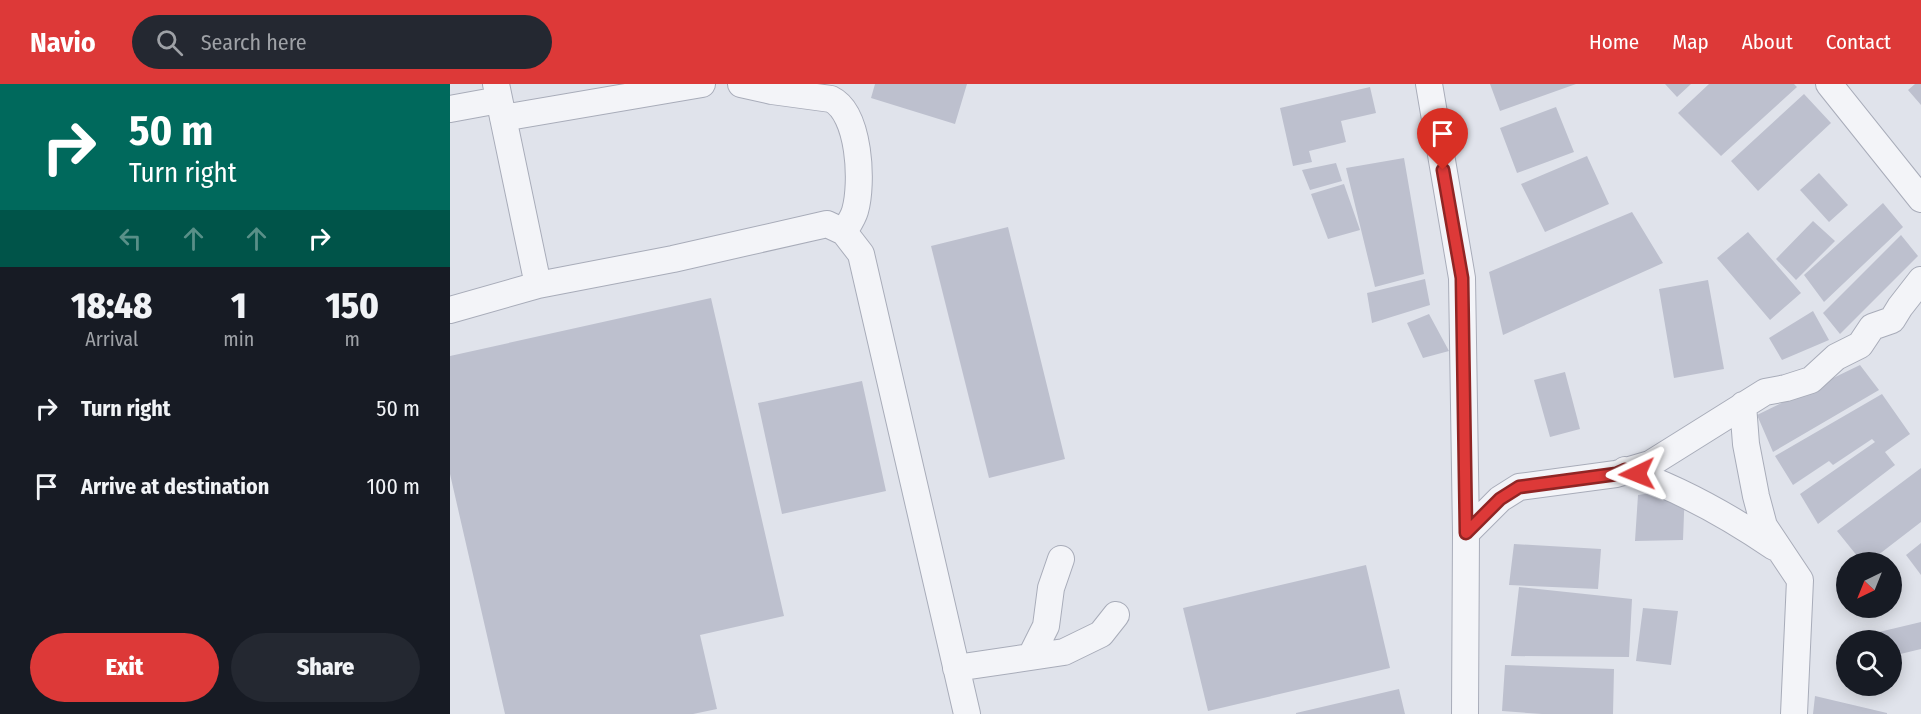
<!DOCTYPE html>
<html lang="en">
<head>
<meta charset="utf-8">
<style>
	:root { --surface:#171b24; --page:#242831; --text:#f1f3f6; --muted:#9ea1a6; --accent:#dd3938 }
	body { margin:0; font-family:"Fira Sans Condensed",sans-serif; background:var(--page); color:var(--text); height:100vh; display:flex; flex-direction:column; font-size:22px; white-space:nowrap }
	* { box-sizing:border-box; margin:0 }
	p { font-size:20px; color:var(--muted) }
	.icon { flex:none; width:33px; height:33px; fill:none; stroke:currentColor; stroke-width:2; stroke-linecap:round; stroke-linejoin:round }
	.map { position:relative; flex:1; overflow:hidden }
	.side { display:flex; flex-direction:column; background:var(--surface); width:450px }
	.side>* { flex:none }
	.top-card { background:#00695c; color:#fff; overflow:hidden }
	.needle { width:39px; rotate:223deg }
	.controls { position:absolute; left:1386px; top:468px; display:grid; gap:12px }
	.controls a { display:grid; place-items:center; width:66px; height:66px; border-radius:50%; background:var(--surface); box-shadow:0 3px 15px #0003; font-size:30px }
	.pin { position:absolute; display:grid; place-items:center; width:51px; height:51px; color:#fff; margin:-62px -26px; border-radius:50% 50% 50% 0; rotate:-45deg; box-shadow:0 0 6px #0007 }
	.pin .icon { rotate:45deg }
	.me { position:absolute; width:66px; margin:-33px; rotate:268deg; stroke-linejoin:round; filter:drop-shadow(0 0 4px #0008) }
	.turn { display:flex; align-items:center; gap:21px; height:126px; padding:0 30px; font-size:27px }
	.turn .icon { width:78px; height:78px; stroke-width:2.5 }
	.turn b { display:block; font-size:42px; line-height:51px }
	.lanes { display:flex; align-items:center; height:57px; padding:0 30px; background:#0003; justify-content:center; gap:30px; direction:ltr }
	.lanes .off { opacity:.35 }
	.eta { display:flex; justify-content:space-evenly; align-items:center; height:102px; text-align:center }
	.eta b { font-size:36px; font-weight:800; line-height:42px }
	.button { display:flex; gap:12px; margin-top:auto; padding:12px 30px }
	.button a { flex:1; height:69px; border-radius:36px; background:var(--accent); color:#fff; font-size:24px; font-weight:800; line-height:69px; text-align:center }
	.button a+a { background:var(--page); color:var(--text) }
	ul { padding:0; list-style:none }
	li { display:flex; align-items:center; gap:18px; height:78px; padding:0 30px }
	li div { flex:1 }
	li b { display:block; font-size:22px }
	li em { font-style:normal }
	header { display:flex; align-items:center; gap:36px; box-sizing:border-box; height:84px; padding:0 30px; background:var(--accent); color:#fff }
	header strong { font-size:28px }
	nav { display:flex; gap:33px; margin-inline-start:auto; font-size:21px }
	.search { width:420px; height:54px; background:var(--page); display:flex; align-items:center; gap:15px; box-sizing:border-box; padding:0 21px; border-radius:33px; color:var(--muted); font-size:22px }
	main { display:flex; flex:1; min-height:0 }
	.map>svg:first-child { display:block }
</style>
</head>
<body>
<header>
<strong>Navio</strong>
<div class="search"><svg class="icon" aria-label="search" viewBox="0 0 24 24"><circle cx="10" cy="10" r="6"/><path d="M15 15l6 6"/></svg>Search here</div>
<nav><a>Home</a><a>Map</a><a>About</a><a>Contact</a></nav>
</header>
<main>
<section class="side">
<div class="top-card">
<div class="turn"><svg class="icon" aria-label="right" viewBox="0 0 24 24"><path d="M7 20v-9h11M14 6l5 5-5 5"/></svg><div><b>50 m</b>Turn right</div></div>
<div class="lanes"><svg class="icon off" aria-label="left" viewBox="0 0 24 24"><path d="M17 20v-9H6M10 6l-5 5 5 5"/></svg><svg class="icon off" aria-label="ahead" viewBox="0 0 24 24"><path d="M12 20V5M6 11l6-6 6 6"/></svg><svg class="icon off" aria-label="ahead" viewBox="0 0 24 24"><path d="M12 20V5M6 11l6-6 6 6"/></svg><svg class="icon" aria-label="right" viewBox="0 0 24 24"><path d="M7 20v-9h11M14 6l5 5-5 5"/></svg></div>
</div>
<div class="eta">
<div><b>18:48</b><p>Arrival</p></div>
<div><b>1</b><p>min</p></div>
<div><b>150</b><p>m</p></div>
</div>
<ul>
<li><svg class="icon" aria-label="right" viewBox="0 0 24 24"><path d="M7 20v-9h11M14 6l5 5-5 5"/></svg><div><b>Turn right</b></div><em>50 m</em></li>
<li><svg class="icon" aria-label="arrive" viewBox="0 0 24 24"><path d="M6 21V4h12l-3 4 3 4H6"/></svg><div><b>Arrive at destination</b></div><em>100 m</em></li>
</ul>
<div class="button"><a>Exit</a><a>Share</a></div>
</section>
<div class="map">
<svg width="1471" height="630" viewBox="0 0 1471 630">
	<rect width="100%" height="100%" fill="#e0e3eb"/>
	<path fill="#bdc0ce" d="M425 0H517L505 40 421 14Z
		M1040 0H1126L1050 27Z
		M1215 0H1241L1227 13Z
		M1259 0H1344L1347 3 1271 72 1228 29Z
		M1465 0H1471V21L1458 6Z
		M920 3 926 29 891 37 896 58 859 67 862 78 843 82 830 24Z
		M1354 10 1381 39 1308 107 1281 77Z
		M1106 23 1124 68 1067 89 1050 44Z
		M1137 72 1159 120 1095 148 1071 100Z
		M954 74 974 190 925 203 896 84Z
		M886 79 892 97 860 106 852 86Z
		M1369 89 1398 121 1379 138 1350 106Z
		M894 100 910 146 878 155 861 110Z
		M1433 119 1453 143 1374 218 1354 191Z
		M1182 128 1213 179 1053 251 1039 188Z
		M1363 137 1385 157 1346 196 1326 175Z
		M558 143 615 375 539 394 481 162Z
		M1298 148 1351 209 1320 236 1267 174Z
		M1451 151 1468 172 1390 250 1373 229Z
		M975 195 980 221 922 239 917 209Z
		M1258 196 1274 285 1224 294 1209 205Z
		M261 214 334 532 250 551 267 625 243 630H55L0 390V272Z
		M1363 227 1379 256 1332 276 1319 254Z
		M979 230 999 267 973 274 957 239Z
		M1410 281 1429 306 1323 368 1307 331Z
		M1115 288 1130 345 1100 353 1084 296Z
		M412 297 436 407 332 430 308 319Z
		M1432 310 1460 350 1435 368 1445 381 1368 440 1350 410 1425 358 1422 355 1383 381 1379 377 1343 401 1325 372Z
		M1471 384V438L1419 478H1412L1387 447Z
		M1235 404 1233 456 1185 457 1188 411Z
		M1471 459V491L1456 471Z
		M1064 460 1151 465 1148 505 1059 501Z
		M916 481 940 584 758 627 733 524Z
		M1069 503 1182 515 1179 573 1061 572Z
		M1193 524 1228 527 1221 581 1186 577Z
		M1471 538V565L1442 572V556H1431L1429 548Z
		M1055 581 1164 585 1163 630H1092L1052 627Z
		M949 605 955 630H846V629Z
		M1365 612 1437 629V630H1363Z"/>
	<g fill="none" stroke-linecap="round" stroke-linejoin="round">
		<defs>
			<path id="minor" d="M46 0 88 201
				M291 0 322 7 381 15C410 29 413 99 405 127 403 134 398 141 394 148
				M979 0 1012 194 1016 449 1015 630
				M1379 0 1471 115
				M0 25 49 16
				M53 34 252 0
				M0 226 88 201 223 175 377 140 394 148 411 170 517 630
				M1293 321 1296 360 1306 412 1314 442 1350 496 1344 630
				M1175 386C1229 404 1277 431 1324 463
				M1016 449 1050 415 1069 403 1166 390 1200 380 1315 308 1336 304 1361 296 1386 273 1410 261 1422 243 1442 236 1450 223 1471 196
				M581 572 596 542 601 504 611 475
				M506 584 614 568 651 550 666 531"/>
		</defs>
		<use href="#minor" stroke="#a8acb9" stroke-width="28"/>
		<use href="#minor" stroke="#f3f4f8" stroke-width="26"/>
	</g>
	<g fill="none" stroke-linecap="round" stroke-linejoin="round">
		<defs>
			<path id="route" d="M993 86 1012 194 1016 449 1050 415 1069 403 1166 390 1175 386 1187 390"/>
		</defs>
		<use href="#route" stroke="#902524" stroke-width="15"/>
		<use href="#route" stroke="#dd3938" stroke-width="10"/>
	</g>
</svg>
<div class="controls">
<a><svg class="needle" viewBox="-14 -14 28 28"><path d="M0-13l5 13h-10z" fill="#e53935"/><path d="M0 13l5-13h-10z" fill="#9ea1a6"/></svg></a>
<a><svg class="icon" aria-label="search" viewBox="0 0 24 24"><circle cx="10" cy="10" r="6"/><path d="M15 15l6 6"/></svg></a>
</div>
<div class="pin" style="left:993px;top:86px;background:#d93025"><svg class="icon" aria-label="arrive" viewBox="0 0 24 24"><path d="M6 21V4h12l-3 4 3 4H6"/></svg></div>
<svg class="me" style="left:1187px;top:390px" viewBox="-20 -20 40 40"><path d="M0-17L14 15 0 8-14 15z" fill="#dd3938" stroke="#fff" stroke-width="4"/></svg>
</div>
</main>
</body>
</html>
